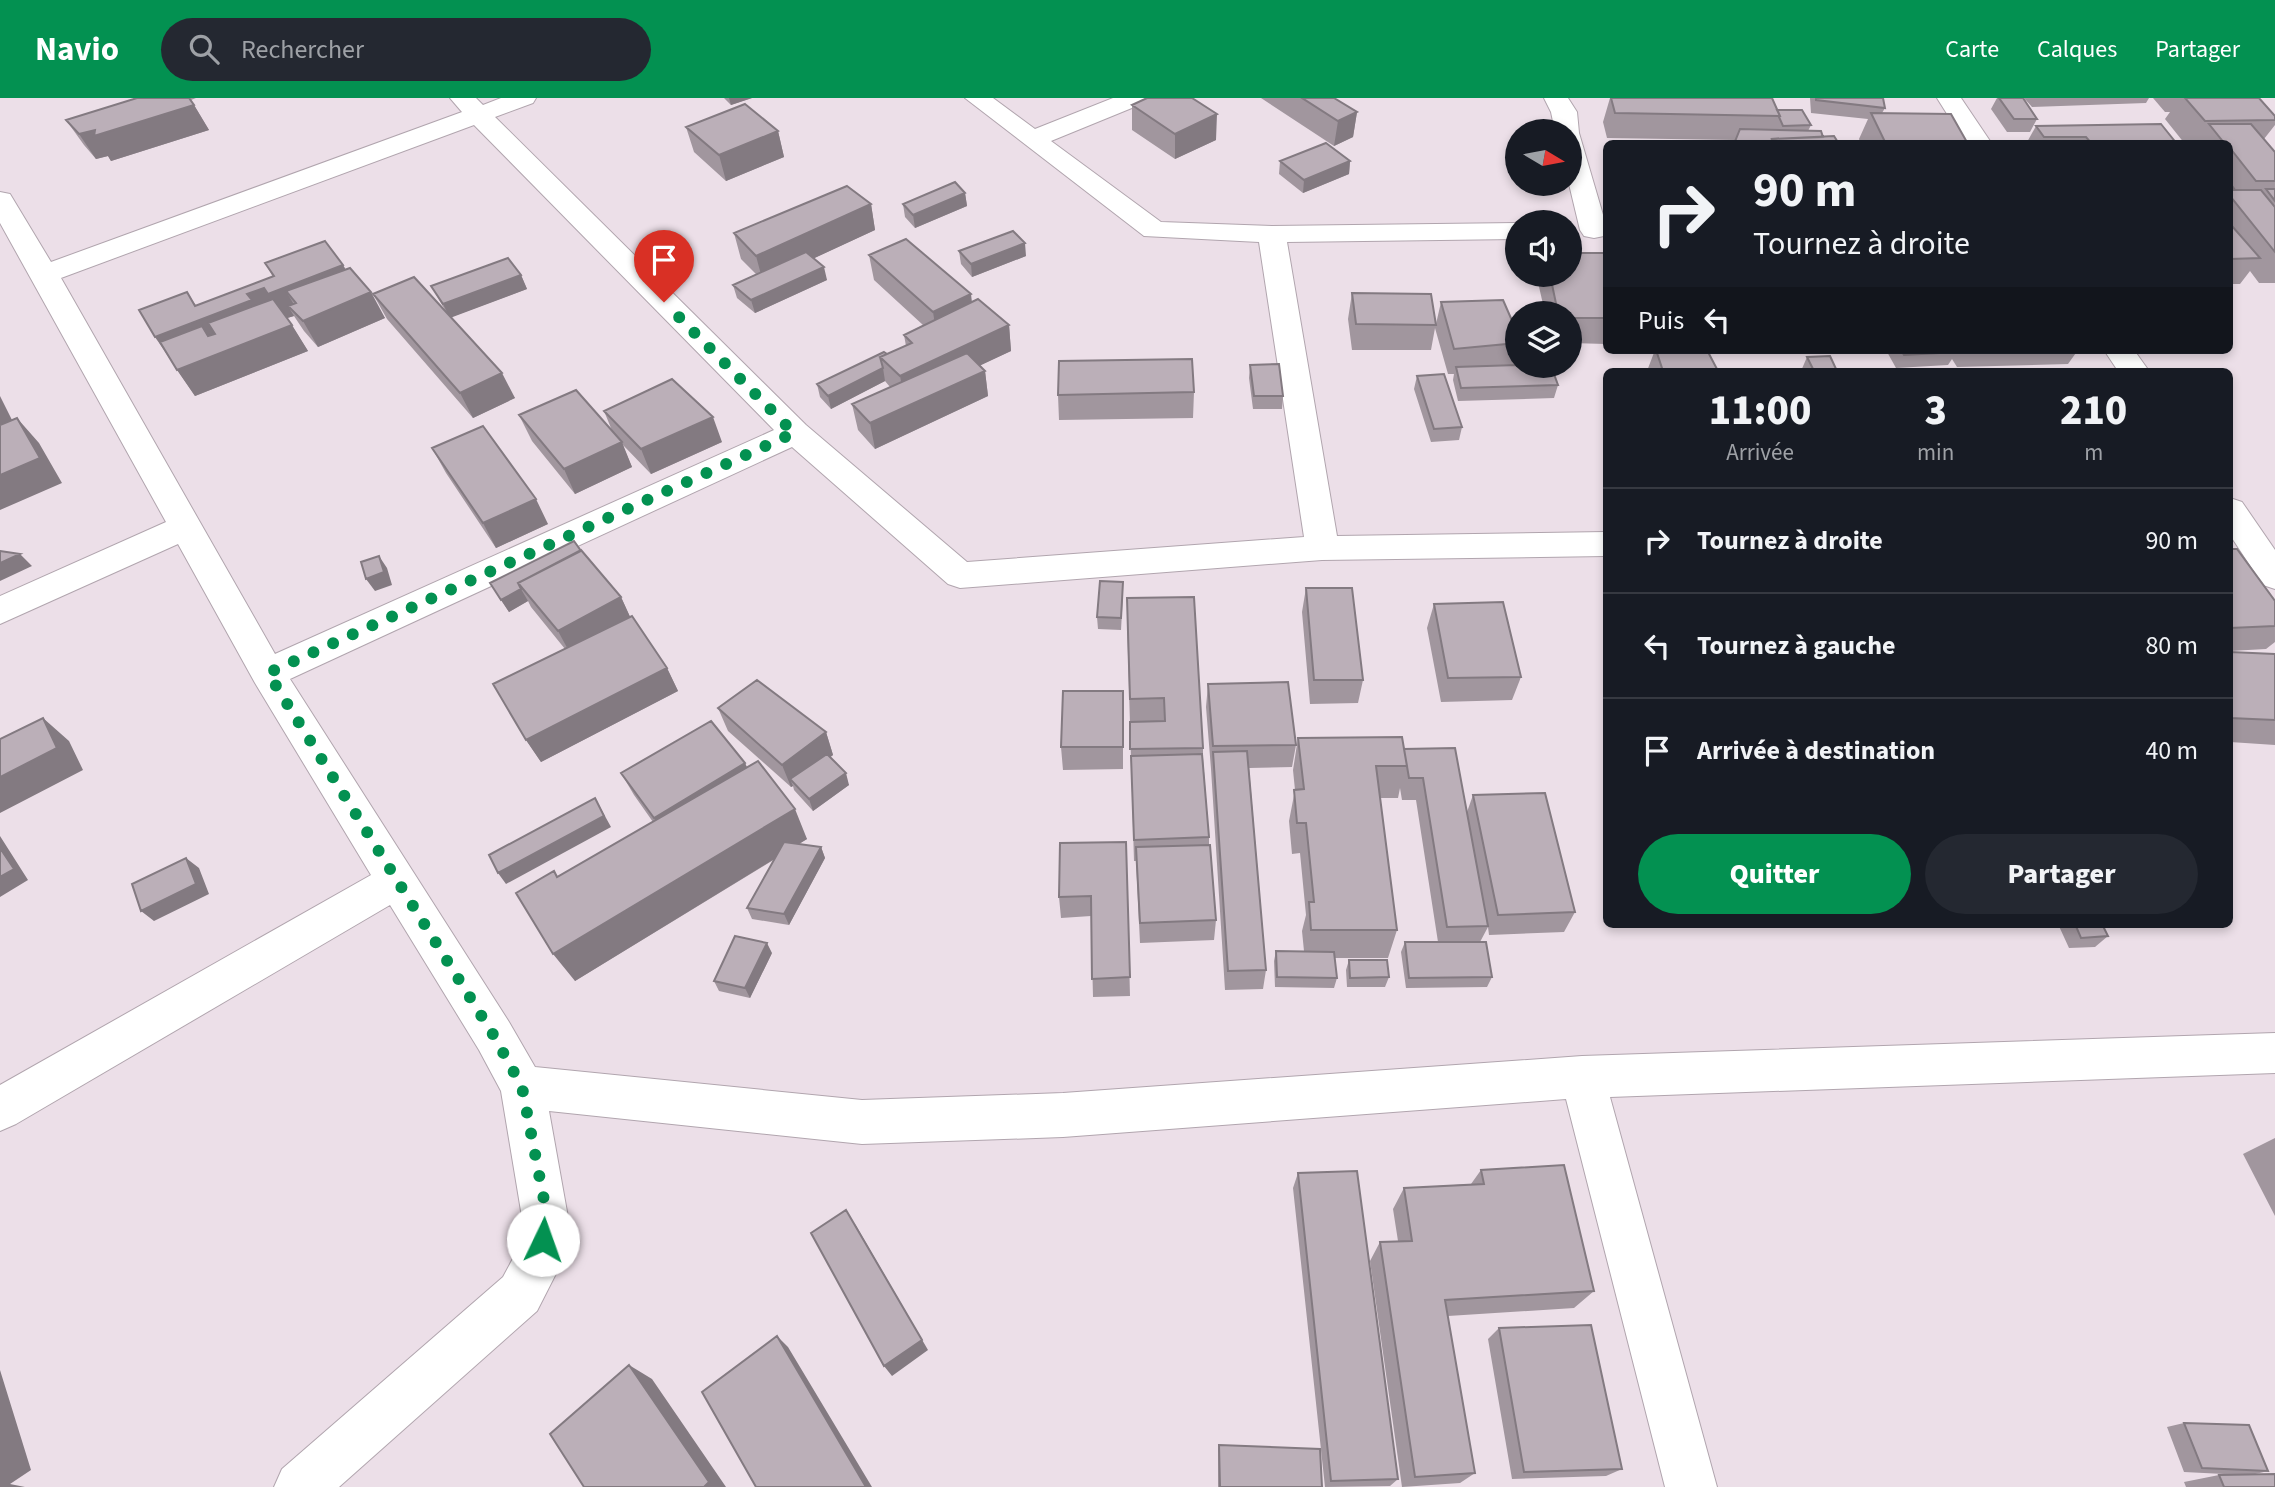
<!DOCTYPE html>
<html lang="fr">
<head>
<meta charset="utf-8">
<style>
	:root { --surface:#171b24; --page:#242831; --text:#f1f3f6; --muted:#9ea1a6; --line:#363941; --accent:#039151 }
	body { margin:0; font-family:"Source Sans 3",sans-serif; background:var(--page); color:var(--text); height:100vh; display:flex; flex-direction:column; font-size:26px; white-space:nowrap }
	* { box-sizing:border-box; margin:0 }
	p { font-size:23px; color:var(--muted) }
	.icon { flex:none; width:38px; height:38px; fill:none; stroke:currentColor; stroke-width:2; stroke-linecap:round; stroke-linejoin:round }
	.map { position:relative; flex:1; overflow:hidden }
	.sheet { position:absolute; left:1603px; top:270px; width:630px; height:560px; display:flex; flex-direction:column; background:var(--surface); border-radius:10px; box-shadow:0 4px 10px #0003 }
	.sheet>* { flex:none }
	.guide { position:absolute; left:1603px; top:42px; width:630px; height:214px; border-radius:10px; box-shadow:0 4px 10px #0003; background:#171b24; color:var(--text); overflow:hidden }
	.needle { width:46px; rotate:100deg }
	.controls { position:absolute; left:1505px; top:21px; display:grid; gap:14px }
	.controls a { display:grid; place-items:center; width:77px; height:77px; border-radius:50%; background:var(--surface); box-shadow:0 4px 10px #0003; font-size:35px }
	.pin { position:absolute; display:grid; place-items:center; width:60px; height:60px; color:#fff; margin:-72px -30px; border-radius:50% 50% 50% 0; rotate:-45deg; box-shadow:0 0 7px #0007 }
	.pin .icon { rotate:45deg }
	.me { position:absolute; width:77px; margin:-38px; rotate:3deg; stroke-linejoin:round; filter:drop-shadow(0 0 5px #0008) }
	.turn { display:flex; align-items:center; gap:24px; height:147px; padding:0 35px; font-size:32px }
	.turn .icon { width:91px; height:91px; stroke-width:2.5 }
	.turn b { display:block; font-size:49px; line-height:60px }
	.then { display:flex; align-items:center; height:66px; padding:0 35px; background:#0003; gap:14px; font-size:26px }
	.eta { display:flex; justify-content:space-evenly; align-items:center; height:119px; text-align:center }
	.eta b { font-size:42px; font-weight:800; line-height:49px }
	.primary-button { display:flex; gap:14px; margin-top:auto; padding:14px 35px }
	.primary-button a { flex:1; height:80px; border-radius:42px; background:var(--accent); color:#fff; font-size:28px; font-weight:800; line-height:80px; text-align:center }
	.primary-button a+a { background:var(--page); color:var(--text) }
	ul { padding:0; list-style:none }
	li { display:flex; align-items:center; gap:21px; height:105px; padding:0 35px; border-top:2px solid var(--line) }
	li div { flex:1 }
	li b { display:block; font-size:26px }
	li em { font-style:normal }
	header { display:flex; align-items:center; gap:42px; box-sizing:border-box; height:98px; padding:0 35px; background:var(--accent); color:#fff }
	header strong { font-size:33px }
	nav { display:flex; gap:38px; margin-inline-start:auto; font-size:24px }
	.search { width:490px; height:63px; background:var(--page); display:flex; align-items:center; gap:18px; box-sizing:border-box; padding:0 24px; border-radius:38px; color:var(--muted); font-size:26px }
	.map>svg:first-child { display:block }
</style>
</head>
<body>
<header>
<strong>Navio</strong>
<div class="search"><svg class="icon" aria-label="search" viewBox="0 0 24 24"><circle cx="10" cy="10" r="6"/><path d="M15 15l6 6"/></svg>Rechercher</div>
<nav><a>Carte</a><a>Calques</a><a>Partager</a></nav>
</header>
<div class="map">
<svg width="2275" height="1389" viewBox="0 0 2275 1389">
	<rect width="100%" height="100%" fill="#ecdfe8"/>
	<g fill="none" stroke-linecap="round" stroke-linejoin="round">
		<defs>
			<path id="street" d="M450 0H476L483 7 501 0H536L533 5 495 19 806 327 967 464 1304 439 1259 144 1144 138 965 0H993L1035 31 1113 0H1147L1144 5 1051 43 1161 124 1272 128 1517 125V141L1287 144 1337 438 1606 434V458L1322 462 960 490 948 486 792 349 290 581 509 924 535 969 862 1002 1063 995 1582 958 2275 935V975L1610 999 1717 1389H1665L1566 1001 1063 1039 862 1046 549 1013 569 1125 564 1160 537 1213 339 1389H274L282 1371 503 1179 517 1153 523 1125 501 993 479 952 390 807 16 1026 0 1033V987L371 777 255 585 178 446 0 526V498L166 424 0 125V94L10 96 51 164 462 14ZM474 27 774 332 275 556 61 180Z
				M1544 0H1568L1577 14 1579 35 1606 127 1604 138 1594 140 1584 138 1580 132 1569 86 1570 33H1555L1551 14Z
				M1937 0H1961L1992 46H1966Z
				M2104 252H2134L2149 273H2118Z
				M2230 400 2242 404 2275 452V491L2263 487 2230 437Z"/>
		</defs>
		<use href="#street" stroke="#b1a5ae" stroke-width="2"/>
		<use href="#street" fill="#fff" fill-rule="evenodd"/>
	</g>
	<path fill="#a1969e" d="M137 0H196L191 2 209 32 111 63 108 58 96 61 84 47 66 22Z
		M724 0H752L731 7Z
		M1261 0H1334L1357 14 1353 39 1334 48Z
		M1610 0H1772L1777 12 1811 27 1808 33 1839 46H1734L1735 42 1607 40 1603 24Z
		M1810 0H1883L1885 10 1882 15 1968 46H1861L1859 41 1868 21 1811 15Z
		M1997 0H2023L2037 21 2030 34H2007L1991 11Z
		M2024 0H2149L2146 5 2032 9Z
		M2153 0H2259L2275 18V27L2264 41 2275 54V185H2259L2250 173 2240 186H2230V46H2185L2165 21 2170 14H2165Z
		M1132 7 1216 42 1175 61 1132 32Z
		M2036 28 2177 46H2026Z
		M686 29 778 33 784 59 726 83 694 54Z
		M1280 63H1350L1349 76 1303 95 1279 76Z
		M965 95 967 108 915 130 905 119 903 106Z
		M871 106 875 132 814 160 827 182 755 215 737 200 733 187 756 176 741 161 734 135Z
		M959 153 1026 158 972 179 961 166Z
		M1606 155V246L1570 245V215H1545L1537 180 1538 177H1570Z
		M869 157 972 204 1009 227 1011 253 980 267 985 273 988 298 875 351 858 332 852 306 890 289 885 283 831 311 820 299 817 286 906 248 904 237 923 227 874 182Z
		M265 165 343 167 346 172 385 220 318 249 304 233 294 218 287 220 308 253 195 298 155 239 196 208 273 179Z
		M521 177 527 191 451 219 515 300 473 320 387 221 373 196 445 212 431 188Z
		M1352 195 1436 226 1441 204 1517 234V262L1516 267 1558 287 1554 300 1458 303 1453 282 1454 276H1448L1435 230 1431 252H1352L1348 221Z
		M1655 252H1707L1718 273H1647Z
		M1823 252H1869L1824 253Z
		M1886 252H2078L2068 266 1957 269 1952 261 1948 267 1896 270Z
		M1807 259 1837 273H1801Z
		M1250 267 1283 298 1282 311H1253L1249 280Z
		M1417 278 1462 329 1459 342 1431 344 1414 291Z
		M1194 294 1193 320 1059 322 1058 297Z
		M604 313 722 344 651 376 622 346 632 369 575 396 532 343 519 317 613 335Z
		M432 350 548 426 496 450 446 375Z
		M2230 451 2275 503V544L2266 551 2230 553Z
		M581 453 621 499 630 519 667 570 678 593 541 664 526 642 565 551 531 509 528 503 509 514 490 485Z
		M1306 490 1363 582 1358 605 1310 606 1302 514Z
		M1123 496 1121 532 1098 531 1097 519Z
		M1434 506 1521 579 1512 602 1441 604 1427 530Z
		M1127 524 1203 650V660L1209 739V747L1216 822 1214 842 1140 845 1136 763H1134Z
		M2230 554 2275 556V647L2230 644Z
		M1208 586 1296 647 1292 669 1249 670 1266 872 1263 891 1225 892 1211 671 1206 609Z
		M1123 593V671L1063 672 1061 649Z
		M718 610 826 634 833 657 830 659 849 687 813 713 794 692 793 688 791 689 728 633Z
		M1298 640 1404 651 1467 714 1473 697 1575 814 1564 834 1489 837 1488 829 1480 844 1492 879 1487 889 1406 890 1401 854 1405 844H1438L1416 702H1402L1400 690 1398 700H1380L1397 832 1388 860H1335L1337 880 1334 890 1275 889 1274 863 1276 853H1304L1302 833 1306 817 1300 755 1292 756 1289 723 1295 692 1293 672Z
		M745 665 747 669 807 741 799 746 821 749 825 760 789 827 752 821 747 810 775 761 575 883 554 773 558 779 653 724 634 697 621 675Z
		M1126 744 1130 898 1093 899 1091 818 1061 820 1059 799Z
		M2058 826H2102L2108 838 2095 849 2069 850Z
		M772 855 750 900 719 893 714 883Z
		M1349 862 1389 879 1385 889H1347L1346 872Z
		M2275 1040V1118L2243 1056Z
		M1481 1072 1594 1193 1574 1210 1448 1218 1475 1375 1460 1385 1402 1389 1370 1163 1380 1144 1398 1143 1393 1111 1404 1090 1471 1086Z
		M1298 1075 1398 1381 1390 1388 1325 1389 1293 1090Z
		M1499 1230 1622 1371 1606 1378 1512 1381 1488 1241Z
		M2184 1325 2268 1373 2251 1377 2275 1389H2186L2184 1384 2219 1377H2244L2184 1374 2167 1329Z
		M1219 1347 1322 1389H1218V1351Z"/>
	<path fill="#837a81" d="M729 0H752L731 7Z
		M194 7 209 32 111 63 108 58 96 61 79 36Z
		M1357 14 1353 39 1334 48 1338 23Z
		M1217 16 1216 42 1175 61V36Z
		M778 33 784 59 726 83 719 57Z
		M1350 63 1349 76 1303 95 1304 82Z
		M965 95 967 108 915 130 913 117Z
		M871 106 875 132 763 184 756 158Z
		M1025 145 1026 158 972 179 971 166Z
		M343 167 357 193 296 205 286 193 299 215 288 208 294 218 284 221 292 227 308 253 195 298 177 272 174 264 155 239 195 208 187 194 204 220 247 196 264 190Z
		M824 169 827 182 755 215 751 202Z
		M521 177 527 191 450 220 443 206Z
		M371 194 385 220 318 249 303 223Z
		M971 196 974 222 937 239 933 214Z
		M1009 227 1011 253 905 303 900 278Z
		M883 270 885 283 831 311 828 298Z
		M985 273 988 298 875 351 870 325Z
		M502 275 515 300 473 320 460 295Z
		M0 298 18 334 0 341Z
		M713 319 722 344 651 376 641 351Z
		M17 320 39 345 62 385 0 412V377Z
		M622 344 632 369 575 396 564 371Z
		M536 401 548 426 496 450 483 425Z
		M20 456 32 468 0 483V465Z
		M379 458 387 470 392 487 375 493 366 481Z
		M521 491 528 503 509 514 501 502Z
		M621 499 632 523 571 557 558 533Z
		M667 570 678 593 541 664 526 642Z
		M43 620 69 643 83 672 0 715V679Z
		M826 634 833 657 795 686 790 681 793 688 791 689 782 667Z
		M745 665 754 687 666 741 654 720Z
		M846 675 849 687 813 713 809 701Z
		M595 700 611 729 506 786 498 775Z
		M795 711 807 741 575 883 553 856Z
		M0 738 28 782 0 799Z
		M821 749 825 760 789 827 784 816Z
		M186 760 199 770 209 796 154 823 141 813Z
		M767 845 772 855 750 900 745 890Z
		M855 1126 928 1252 892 1278 884 1268Z
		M777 1238 788 1249 872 1389H866Z
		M629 1267 652 1281 726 1389H704Z
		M0 1272 31 1372 10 1386 25 1389H0Z"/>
	<path fill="#bbafb8" stroke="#837a81" stroke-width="2" d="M137 0H189L194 7 94 38 95 32 79 36 66 22Z
		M1147 0H1192L1217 16 1175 36 1132 7Z
		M1302 0H1334L1357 14 1338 23Z
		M1611 0H1772L1780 18 1615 15Z
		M1816 0H1883L1885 10 1816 2Z
		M1999 0H2023L2037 21H2014Z
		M2185 0H2259L2275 18V22L2205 23Z
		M745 6 778 33 719 57 686 29Z
		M1777 12H1802L1811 27 1783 28 1779 19 1780 18Z
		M1871 15 1951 16 1968 46H1886Z
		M2161 26 2177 46H2092L2086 39H2044L2036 28Z
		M2209 26H2251L2275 54V83H2256L2230 50V46H2225Z
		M1740 31 1821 33 1823 39 1772 41 1770 46H1734Z
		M1834 38 1839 46H1775L1772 41Z
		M1326 45 1350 63 1304 82 1280 63Z
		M955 84 965 95 913 117 903 106Z
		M2230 85 2235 92H2230Z
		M847 88 871 106 756 158 734 135Z
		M2266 91H2275V103Z
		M2230 92H2261L2275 109V154L2230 98Z
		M2230 128H2232L2260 160 2230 161Z
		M1013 133 1025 145 971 166 959 153Z
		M906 141 971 196 933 214 869 157Z
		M325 143 343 167 268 196 264 190 247 196 252 202 155 239 139 212 187 194 195 208 274 178 265 165Z
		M806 154 824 169 751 202 733 187Z
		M1570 155H1606V220H1570V215H1558L1550 177H1570Z
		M508 160 521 177 443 206 431 188Z
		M350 170 371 194 303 223 288 208 296 205 286 193Z
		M414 179 502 275 460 295 373 196Z
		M1352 195 1431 196 1436 227 1356 226Z
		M273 201 292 227 177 272 160 244 202 228 208 238 215 236 208 225Z
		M978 201 1009 227 900 278 880 259 912 245 904 237Z
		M1503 202 1517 234V245L1454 251 1441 204Z
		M1656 252H1707L1718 273H1663Z
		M1901 252H1955L1956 254 1904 257Z
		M884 254 887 256 880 259 883 270 828 298 817 286Z
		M967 255 985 273 870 325 852 306Z
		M1830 258 1837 273H1814L1807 259Z
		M1192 261 1194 294 1058 297 1059 263Z
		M1279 266 1283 298H1254L1250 267Z
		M1517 267V268H1551L1558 287 1461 290 1456 269Z
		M1444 276 1462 329 1434 331 1417 278Z
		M672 281 713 319 641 351 604 313Z
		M576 292 622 344 564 371 519 317Z
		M17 320 40 360 0 377V327Z
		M483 328 536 401 483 425 432 350Z
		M574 443 581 453 518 485 521 491 501 502 490 485Z
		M2230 451H2237L2275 503V528L2230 530Z
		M581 452 621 499 558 533 518 485Z
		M0 453 20 456 0 465Z
		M379 458 384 474 366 481 361 464Z
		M1100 483 1123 484 1121 520 1097 519Z
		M1306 490H1352L1363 582H1314Z
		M1194 499 1203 650 1130 651V624L1165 623 1164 600 1130 601 1127 500Z
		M1503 504 1521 579 1448 580 1434 506Z
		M632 518 667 570 526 642 493 586Z
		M2230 554 2275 556V622L2230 620Z
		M757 582 826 634 782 667 718 610Z
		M1288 584 1296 647 1213 648 1208 586Z
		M1063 593H1123V649H1061Z
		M43 620 57 650 0 679V641Z
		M711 623 745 665 654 720 621 675Z
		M1402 639 1407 668H1376L1397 832H1311L1309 804H1314L1306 725H1297L1294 692 1304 691 1298 640Z
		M1455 650 1488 828 1447 829 1423 680H1409L1404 651Z
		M1247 653 1266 872 1228 873 1213 654Z
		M827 656 846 675 809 701 790 681Z
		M1202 656 1209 739 1134 742 1131 658Z
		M758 663 795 711 553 856 516 795 554 773 557 779Z
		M1545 695 1575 814 1498 817 1473 697Z
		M595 700 604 718 498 775 489 757Z
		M784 744 821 749 784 816 747 810Z
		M1126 744 1130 879 1092 881 1091 798 1059 799 1060 745Z
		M1210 747 1216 822 1140 825 1136 749Z
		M0 750 14 771 0 779Z
		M186 760 196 786 141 813 132 786Z
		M2075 826H2102L2108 838 2081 840Z
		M735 838 767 845 745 890 714 883Z
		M1405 844H1486L1492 879 1409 880Z
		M1276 853 1334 854 1337 880 1277 879Z
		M1349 862H1387L1389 879 1350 880Z
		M1564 1067 1594 1193 1445 1202 1475 1375 1415 1379 1380 1144 1412 1143 1404 1090 1484 1086 1481 1072Z
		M1357 1073 1398 1381 1331 1383 1298 1075Z
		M846 1112 922 1242 884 1268 811 1135Z
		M1591 1227 1622 1371 1524 1374 1499 1230Z
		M777 1238 866 1389H756L702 1294Z
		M629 1267 709 1384 704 1389H584L550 1336Z
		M2184 1325 2249 1327 2268 1373 2202 1370Z
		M1219 1347 1320 1351 1322 1389H1220Z
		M2275 1376V1389H2224L2219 1377Z"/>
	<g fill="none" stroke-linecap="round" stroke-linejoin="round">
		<path stroke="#039151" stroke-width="12" stroke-dasharray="0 21.6" d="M543 1142 546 1125 544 1102 522 989 494 938 268 575 794 335 664 204"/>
	</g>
</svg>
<div class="controls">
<a><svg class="needle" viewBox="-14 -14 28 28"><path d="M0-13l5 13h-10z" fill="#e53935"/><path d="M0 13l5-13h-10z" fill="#9ea1a6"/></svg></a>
<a><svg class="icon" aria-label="sound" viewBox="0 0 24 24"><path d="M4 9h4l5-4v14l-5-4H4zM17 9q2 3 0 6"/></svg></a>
<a><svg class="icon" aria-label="layers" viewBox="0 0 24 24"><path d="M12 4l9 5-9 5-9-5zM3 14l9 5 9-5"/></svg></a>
</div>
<div class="pin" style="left:664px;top:204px;background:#d93025"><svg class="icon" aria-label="arrive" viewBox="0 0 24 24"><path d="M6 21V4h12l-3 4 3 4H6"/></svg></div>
<svg class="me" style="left:543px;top:1142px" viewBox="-20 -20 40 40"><circle r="19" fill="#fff"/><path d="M0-13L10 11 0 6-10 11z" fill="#039151"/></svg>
<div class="guide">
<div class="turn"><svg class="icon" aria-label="right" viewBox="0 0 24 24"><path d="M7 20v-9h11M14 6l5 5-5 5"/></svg><div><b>90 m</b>Tournez à droite</div></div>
<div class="then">Puis<svg class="icon" aria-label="left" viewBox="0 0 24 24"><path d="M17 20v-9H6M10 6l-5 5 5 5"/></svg></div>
</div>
<section class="sheet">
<div class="eta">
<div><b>11:00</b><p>Arrivée</p></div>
<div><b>3</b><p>min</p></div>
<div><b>210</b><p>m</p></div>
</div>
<ul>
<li><svg class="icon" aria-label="right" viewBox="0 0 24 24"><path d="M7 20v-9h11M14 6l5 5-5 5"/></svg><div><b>Tournez à droite</b></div><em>90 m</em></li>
<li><svg class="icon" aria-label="left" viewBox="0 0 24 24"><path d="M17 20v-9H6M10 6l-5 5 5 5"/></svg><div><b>Tournez à gauche</b></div><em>80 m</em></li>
<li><svg class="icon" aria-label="arrive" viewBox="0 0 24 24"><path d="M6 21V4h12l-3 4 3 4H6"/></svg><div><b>Arrivée à destination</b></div><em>40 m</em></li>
</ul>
<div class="primary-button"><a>Quitter</a><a>Partager</a></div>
</section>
</div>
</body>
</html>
